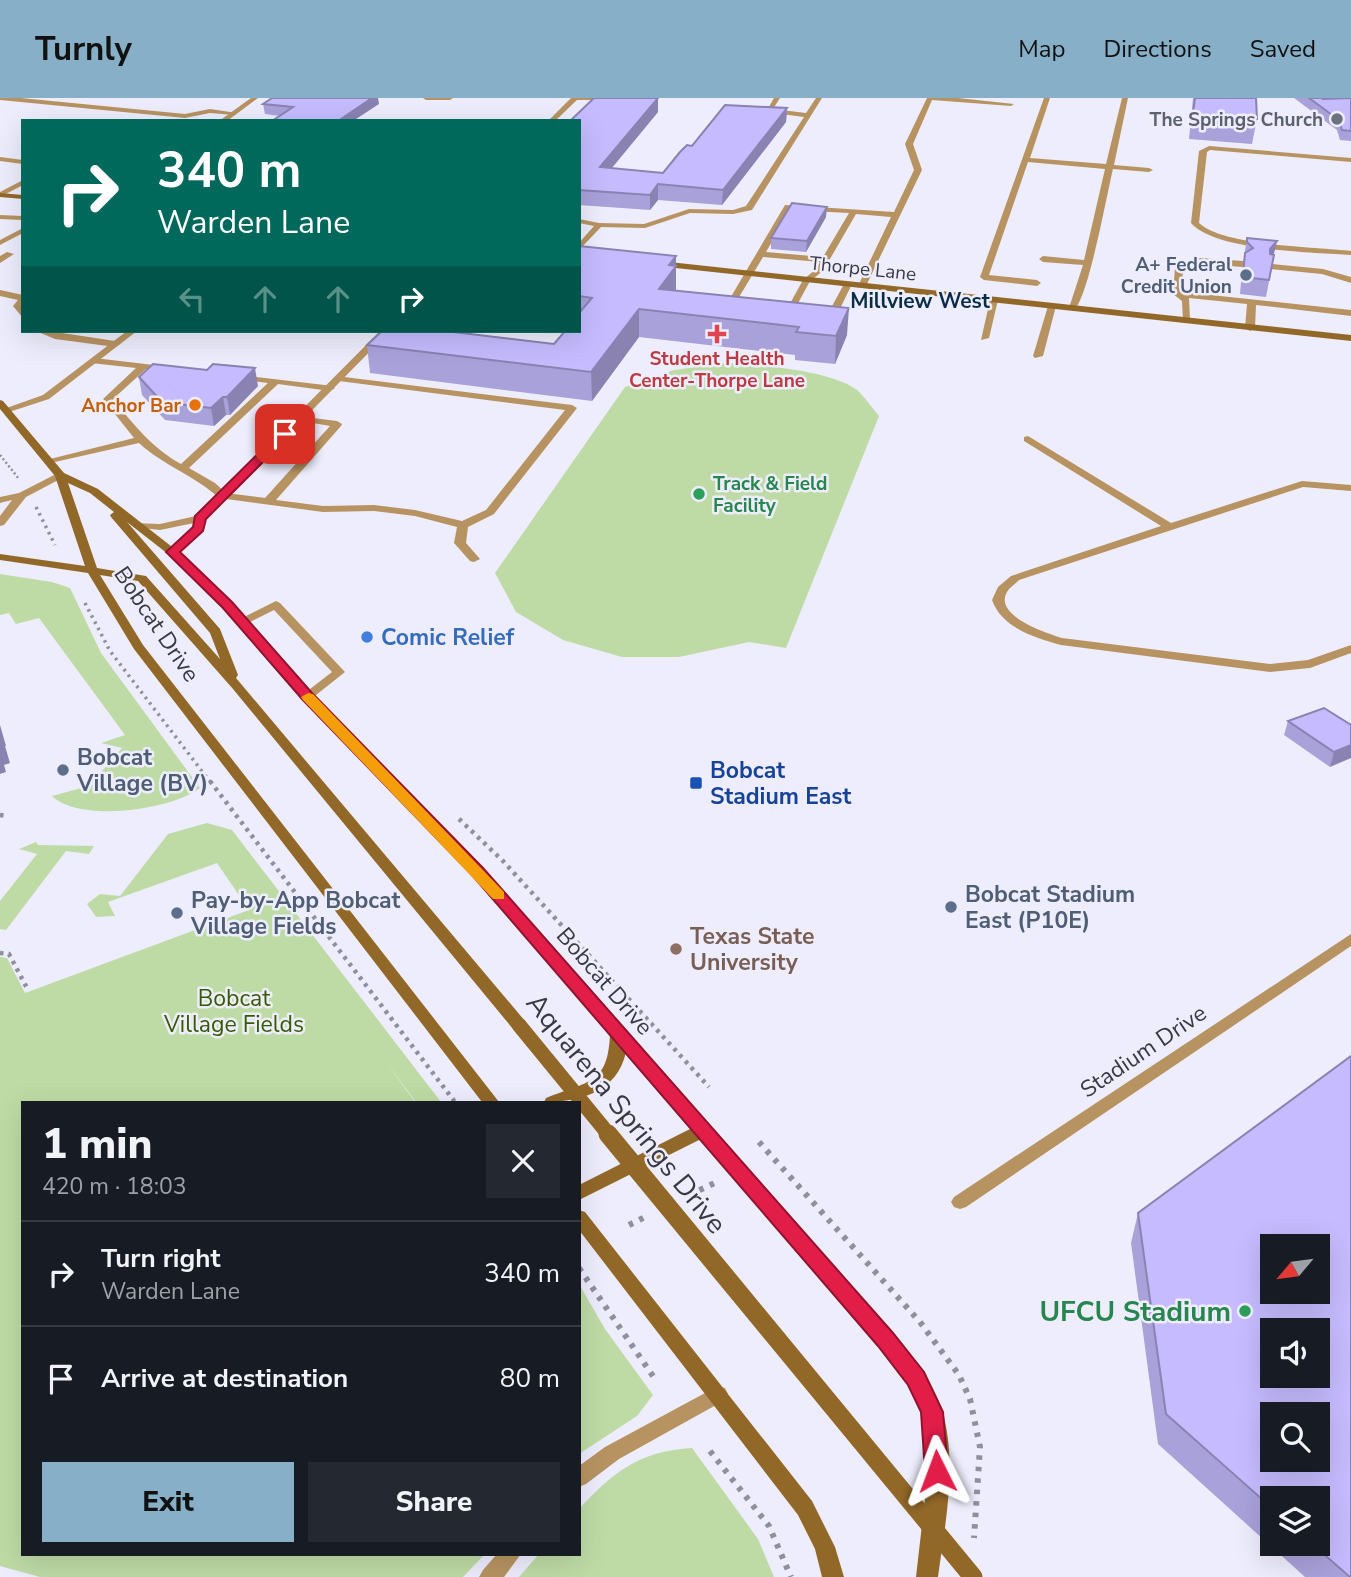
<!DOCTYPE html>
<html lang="en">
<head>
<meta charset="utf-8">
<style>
	:root { --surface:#171b24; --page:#242831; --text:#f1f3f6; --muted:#9ea1a6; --line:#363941; --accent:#87afc7 }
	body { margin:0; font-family:"Nunito Sans",sans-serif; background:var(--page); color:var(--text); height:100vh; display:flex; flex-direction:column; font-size:26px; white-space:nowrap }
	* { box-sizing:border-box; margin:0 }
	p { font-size:23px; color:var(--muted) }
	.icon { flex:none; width:38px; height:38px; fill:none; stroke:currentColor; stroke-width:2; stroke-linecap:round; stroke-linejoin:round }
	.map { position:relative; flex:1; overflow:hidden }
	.details { position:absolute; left:21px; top:1003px; width:560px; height:455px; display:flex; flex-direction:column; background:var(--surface); border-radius:0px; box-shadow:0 7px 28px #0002 }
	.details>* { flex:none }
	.guide { position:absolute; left:21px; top:21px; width:560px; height:214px; border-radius:0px; box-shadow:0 7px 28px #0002; background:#00695c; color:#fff; overflow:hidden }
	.needle { width:46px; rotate:241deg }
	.tools { position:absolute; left:1260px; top:1136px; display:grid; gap:14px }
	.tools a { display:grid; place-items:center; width:70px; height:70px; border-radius:0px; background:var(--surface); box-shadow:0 7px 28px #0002; font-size:35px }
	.pin { position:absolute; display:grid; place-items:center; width:60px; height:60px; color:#fff; margin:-30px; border-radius:14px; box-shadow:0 4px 10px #0006 }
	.me { position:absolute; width:77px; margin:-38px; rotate:357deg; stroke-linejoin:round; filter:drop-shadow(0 0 5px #0008) }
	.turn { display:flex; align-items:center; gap:24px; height:147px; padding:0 21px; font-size:32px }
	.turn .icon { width:91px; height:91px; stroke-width:2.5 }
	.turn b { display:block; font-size:49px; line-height:60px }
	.lanes { display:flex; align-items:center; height:66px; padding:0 21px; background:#0003; justify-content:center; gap:35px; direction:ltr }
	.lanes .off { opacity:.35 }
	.round { display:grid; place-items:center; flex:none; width:74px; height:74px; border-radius:0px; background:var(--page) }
	.headline { display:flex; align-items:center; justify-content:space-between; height:119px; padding:0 21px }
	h1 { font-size:42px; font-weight:800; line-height:52px }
	.action { display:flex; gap:14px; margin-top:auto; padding:14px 21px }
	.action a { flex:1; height:80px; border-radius:0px; background:var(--accent); color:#111; font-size:28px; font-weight:800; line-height:80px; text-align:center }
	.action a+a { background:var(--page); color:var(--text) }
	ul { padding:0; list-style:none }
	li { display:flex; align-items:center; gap:21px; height:105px; padding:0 21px; border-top:2px solid var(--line) }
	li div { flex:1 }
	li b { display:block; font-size:26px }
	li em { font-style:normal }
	header { display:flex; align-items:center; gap:42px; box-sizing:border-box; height:98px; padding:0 35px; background:var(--accent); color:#111 }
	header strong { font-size:33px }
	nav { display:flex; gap:38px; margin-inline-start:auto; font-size:24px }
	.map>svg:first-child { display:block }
</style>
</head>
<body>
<header>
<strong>Turnly</strong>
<nav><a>Map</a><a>Directions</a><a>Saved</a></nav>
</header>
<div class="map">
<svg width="1351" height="1479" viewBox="0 0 1351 1479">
	<rect width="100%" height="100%" fill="#eeedfd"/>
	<path fill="#bedba5" d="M727 265C760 267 831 272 857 292 865 299 872 310 879 318L786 550 749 544 679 559H622L563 542 516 514 495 475 625 289 674 272Z
		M0 476 52 484 70 490 101 555 200 690C171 712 80 725 52 698L89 688 122 650 101 645 125 637 39 520 16 526 9 515 0 517Z
		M207 725 232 732 441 1004H416L386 964 415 1004H23V1456H485L463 1479H40L0 1468V859L7 860 25 895 249 812 217 765 108 804 115 818 96 819 87 806 100 796 120 798 168 736Z
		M36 744 38 747 94 748 89 756 66 753 6 832 0 831V803L37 756 19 751Z
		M579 1186 605 1231 653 1297 637 1318 579 1356Z
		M692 1350 758 1441 774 1479H519L539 1456H579V1411C613 1374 640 1353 692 1350Z"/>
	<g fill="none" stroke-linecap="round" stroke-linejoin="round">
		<path stroke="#908f9c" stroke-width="2.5" stroke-dasharray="2 2.5" stroke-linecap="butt" d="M0 357 19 381"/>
		<path stroke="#908f9c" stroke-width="3.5" stroke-dasharray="2.5 4.5" stroke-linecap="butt" d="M36 409 55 447
			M85 505 110 553 211 685"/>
		<path stroke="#908f9c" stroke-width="4.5" stroke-dasharray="3.5 5" stroke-linecap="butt" d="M210 683 455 1004
			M0 717 8 718
			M459 721 503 763 709 989
			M0 855 9 856 28 892"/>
		<path stroke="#908f9c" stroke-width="6" stroke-dasharray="4.5 7" stroke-linecap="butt" d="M759 1044 920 1224 959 1277 970 1301 980 1349 974 1440
			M689 1097 719 1083
			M629 1127 647 1118
			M579 1170 655 1281
			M710 1353 769 1428 791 1479"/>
		<path fill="#b79361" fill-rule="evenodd" d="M0 0H21L185 16 210 11 237 15 234 17 210 15 185 20 0 2Z
			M423 0H453L450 2H426Z
			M571 0H610L607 2H577L555 23H548Z
			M774 0H780L773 11 806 15 816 0H822L752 112 733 116 690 115 645 130 601 129 579 152V145L594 128 579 125V121L599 125 644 126 689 111 733 112 746 108 804 19 766 14Z
			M927 0H958L1014 6 1011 8 932 2 913 46 922 72 865 190 858 188 891 119 856 116 823 173 810 183 789 222 782 220 803 182 816 171 820 164 763 159 729 216H723L722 214 785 107 894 114 914 72 905 46ZM790 112 849 115 823 159 766 154Z
			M1044 0H1050L1030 60 1106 66 1122 0H1128L1114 67 1149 70 1153 72 1149 74 1113 71C1107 95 1088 203 1073 213L1069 210 1083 167 1043 164 1039 161 1043 158 1084 162 1105 71 1028 64 989 177 1037 182 1041 185 1037 188 984 182 980 179Z
			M1209 48 1351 60V64L1210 52 1207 54 1199 125C1223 148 1316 149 1351 153V157C1313 154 1215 153 1191 125L1199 53Z
			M0 59 23 62V66L0 63Z
			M23 82V87L0 99V94Z
			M0 117 23 118V122L0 121Z
			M23 130V135L0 147V142Z
			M7 154 14 156 0 165V158Z
			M1200 160 1243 163 1247 166 1243 169 1200 166 1183 170 1182 194 1351 212V218L1256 207 1255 230 1250 233 1245 230 1247 206 1189 200 1190 222 1183 224 1182 203 1173 196 1175 169Z
			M1272 166 1323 171 1351 179V185L1322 176 1269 171V167Z
			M845 184 852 186 833 225 825 227 823 225Z
			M0 192 23 197V220L13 208 18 202 0 198Z
			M994 199 998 202 989 240 981 242 990 202Z
			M1052 205 1056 208 1043 258 1035 260 1033 258 1048 208Z
			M36 233H49L115 243 120 246 115 249 55 241Z
			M94 260 171 269V273L168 274 146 271 113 301C134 327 152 350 181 366L268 285 238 281V277L333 288 335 290 330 293 278 286 189 370 215 385 226 395 265 400 330 328 296 322V318L337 323 342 326 341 328 276 402 323 408 374 407 415 412 462 423 486 412 565 312 339 283 336 282V278L572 307 577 310 494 416 468 429 466 445 480 461 474 464 470 463 454 445 457 429 415 418 374 413 323 414 219 400C194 377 164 368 139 345L46 366V362L134 340 103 301 136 270 91 265V261Z
			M1028 338 1171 425 1302 383 1351 387V393L1303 389 1019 482C1015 486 1009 490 1007 494 993 518 1047 535 1062 540L1270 566 1308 562 1351 547V555L1310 570 1270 574 1061 547C1035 540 1002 530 992 502L998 489 1011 478 1161 428 1024 343V339Z
			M60 374 64 375V379L26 399 4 427 0 428V418L12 402 0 405V399L19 395Z
			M276 503 280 505 345 574 311 601 307 602 301 598 332 574 274 512 246 526H238L236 523Z
			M718 1288 725 1290 728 1296 725 1302 619 1361 586 1386 579 1389V1368L605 1349Z
			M497 1456H521L504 1479H479L483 1472Z"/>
		<path fill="#b79361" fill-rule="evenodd" d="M251 0H258L227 23H219Z
			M127 233H137L49 301 6 315 1 312 43 297Z
			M380 233H390L205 421 203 432 176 456H168L166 454 194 429V425L160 432 133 429V425L160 426 196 418Z
			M1351 836V848L966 1109 960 1111 954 1109 951 1104 954 1099Z"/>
		<path fill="#926828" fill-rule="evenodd" d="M0 95 23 97V101L0 99Z
			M660 163 1351 237V243L657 168 656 166Z
			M0 302 3 303 64 375 98 391 176 452 231 505 311 595 482 770 906 1252C920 1270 935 1290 942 1312 958 1365 945 1426 938 1479H916L928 1374 926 1332 917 1299 879 1247 701 1041 579 1102V1087L692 1030 626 954C617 994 581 1004 544 1004L546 1000C588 983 608 987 610 936L472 776 303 601 223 509 168 456 127 424 220 531 238 577 236 580 525 923 527 927 525 931H513L233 591 138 483 100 477 143 547 499 1004H482L134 551 88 475 0 462V456L85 468 55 378 0 311ZM68 385 90 395 114 414 110 417 111 419 210 535 220 561 146 478 97 470Z
			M579 1112 585 1114 812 1403 835 1449 844 1479H822L815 1451 798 1417 579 1132Z"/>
		<path stroke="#926828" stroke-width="15" d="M519 927 610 1038"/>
		<path stroke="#926828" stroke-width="19" d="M608 1036 973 1479"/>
	</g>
	<path fill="#a9a1da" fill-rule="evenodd" d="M1193 0H1256L1257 21 1252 46 1189 41Z
		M1294 0H1323V1L1351 0V43L1340 42 1337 32Z
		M263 6H379L280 18 265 16Z
		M787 10 786 24 722 107 658 102 650 112 579 107V23L658 14 612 70 663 75 692 48Z
		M826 119 806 154 771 151V140Z
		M1247 140 1274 157 1266 199 1240 196 1242 172Z
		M579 148 676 192 847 237 835 266 795 262V257L639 239 592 303 370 275 367 247 382 233H465L463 235 554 246 579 233Z
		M139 279 258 288 230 317H226L214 328 165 322 142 297Z
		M1288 623 1351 627 1330 669 1284 637Z
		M1138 1115 1351 1479H1305L1158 1346 1131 1145ZM1272 1400 1318 1446H1272Z"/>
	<path fill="#8a83b2" d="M372 0H378L379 6 353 23H338Z
		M658 0V14L600 84V69Z
		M787 10 786 24 722 107 723 92Z
		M658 86V102L650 112V97Z
		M827 109 826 119 806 154 807 143Z
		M1277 143 1273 160 1266 167 1270 151Z
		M676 158V195L659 191 669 167Z
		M849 210 847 237 835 266 836 238Z
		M639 211V239L592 303 591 274Z
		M255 270 258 288 230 317 227 299Z
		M223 299 226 317 214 328 211 310Z
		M0 627 6 648H5L10 665 4 667 6 674 0 676Z
		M1351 647V660L1330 669 1334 654Z"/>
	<path fill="#c5bbfe" stroke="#8a83b2" stroke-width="2" fill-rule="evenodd" d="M272 0H372L338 23H272L293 9 263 6Z
		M594 0H658L600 69 663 75 680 54 687 47 692 48 725 7 787 10 723 92 658 86 650 97 579 92V23H570Z
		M1195 0H1256L1257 21 1193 16Z
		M1309 0H1323V1L1351 0V33L1342 32 1339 22Z
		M792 105 827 109 807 143 771 140Z
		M1247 140 1277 143 1270 151V156L1274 157 1269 182 1243 179 1245 155 1253 150 1247 144Z
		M579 148 676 158 669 167 676 168 659 191 849 210 836 238 796 234 799 229 639 211 591 274 367 247 382 233H445L554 246 565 233H579V215L592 200 579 198Z
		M153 266 207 272 213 266 255 270 227 299H223L211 310 162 304 139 279Z
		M1324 610 1351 627V647L1334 654 1288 623Z
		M1351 958V1479H1350L1312 1446H1318V1400H1272V1410L1166 1316 1138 1115ZM1272 1148H1318V1194H1272ZM1272 1232H1318V1278H1272ZM1272 1316H1318V1362H1272Z"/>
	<path fill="#e11d48" stroke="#92132f" stroke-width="2" d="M281 333 291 336 206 421 203 433 180 454 232 504 312 595 483 770 893 1235 924 1274 943 1314 948 1373 945 1381 937 1384 928 1381 925 1373 921 1314 908 1287 878 1248 472 777 302 601 223 510 166 454 193 429 195 418Z"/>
	<path fill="#f59e0b" d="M308 595 313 596 504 794V801H493L303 602 301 599Z"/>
	<circle fill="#6b7280" stroke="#eeedfd" stroke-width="2.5" cx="1337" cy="21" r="7"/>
	<g fill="#5c6f8a" stroke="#eeedfd" stroke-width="2.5">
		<circle cx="1246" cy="177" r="7"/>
		<circle cx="63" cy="672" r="7"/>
		<circle cx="951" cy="809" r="7"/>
		<circle cx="177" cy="815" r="7"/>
	</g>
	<path fill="#e0444e" stroke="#eeedfd" stroke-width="2.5" d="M713.5 225.5h7v7h7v7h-7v7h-7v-7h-7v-7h7z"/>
	<circle fill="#e8710a" stroke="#eeedfd" stroke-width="2.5" cx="195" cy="307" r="7"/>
	<g fill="#2e9e5b" stroke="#eeedfd" stroke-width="2.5">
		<circle cx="699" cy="396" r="7"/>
		<circle cx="1245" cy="1213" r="7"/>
	</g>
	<circle fill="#3f7fe0" stroke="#eeedfd" stroke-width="2.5" cx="367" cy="539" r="7"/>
	<rect fill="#1a4fb4" stroke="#eeedfd" stroke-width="2.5" x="689" y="678" width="14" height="14" rx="3.5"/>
	<circle fill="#8d6e63" stroke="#eeedfd" stroke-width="2.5" cx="676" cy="851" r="7"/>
	<g text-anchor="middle" stroke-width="5" stroke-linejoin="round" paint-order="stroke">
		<g font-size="19" font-weight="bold" fill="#5b616d" stroke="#eeedfd" text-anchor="end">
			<text x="1323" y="28">The Springs Church</text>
		</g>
		<g font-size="19" font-weight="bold" fill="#4e5e75" stroke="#eeedfd" text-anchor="end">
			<text x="1232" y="173">A+ Federal<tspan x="1232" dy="22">Credit Union</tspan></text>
		</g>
		<g font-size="19" fill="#3a3943" stroke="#eeedfd">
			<text transform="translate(863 170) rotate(6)" y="7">Thorpe Lane</text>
		</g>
		<g font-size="19" font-weight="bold" fill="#be3a42" stroke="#eeedfd">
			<text x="717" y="267">Student Health<tspan x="717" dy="22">Center-Thorpe Lane</tspan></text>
		</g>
		<g font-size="19" font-weight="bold" fill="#c56008" stroke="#eeedfd" text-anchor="end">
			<text x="181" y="314">Anchor Bar</text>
		</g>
		<g font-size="19" font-weight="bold" fill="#27864d" stroke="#eeedfd" text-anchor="start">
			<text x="713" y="392">Track &amp; Field<tspan x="713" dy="22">Facility</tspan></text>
		</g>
		<g font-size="21" font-weight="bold" fill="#092d46" stroke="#eeedfd">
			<text x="920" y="210">Millview West</text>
		</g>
		<g font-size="23" fill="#3a3943" stroke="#eeedfd">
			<text transform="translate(157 526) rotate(56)" y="8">Bobcat Drive</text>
			<text transform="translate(605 883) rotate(49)" y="8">Bobcat Drive</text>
			<text transform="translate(1143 953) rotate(-34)" y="8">Stadium Drive</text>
		</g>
		<g font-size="23" font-weight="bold" fill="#366cbe" stroke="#eeedfd" text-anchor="start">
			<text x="381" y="547">Comic Relief</text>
		</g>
		<g font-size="23" font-weight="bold" fill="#4e5e75" stroke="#eeedfd" text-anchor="start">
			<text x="77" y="667">Bobcat<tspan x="77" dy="26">Village (BV)</tspan></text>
			<text x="965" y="804">Bobcat Stadium<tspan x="965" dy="26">East (P10E)</tspan></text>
			<text x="191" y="810">Pay-by-App Bobcat<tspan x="191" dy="26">Village Fields</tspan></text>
		</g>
		<g font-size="23" font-weight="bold" fill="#164399" stroke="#eeedfd" text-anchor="start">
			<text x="710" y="680">Bobcat<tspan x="710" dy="26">Stadium East</tspan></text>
		</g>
		<g font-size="23" font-weight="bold" fill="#785e54" stroke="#eeedfd" text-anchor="start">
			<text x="690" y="846">Texas State<tspan x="690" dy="26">University</tspan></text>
		</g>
		<g font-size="23" fill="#365a00" stroke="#eeedfd">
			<text x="234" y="908">Bobcat<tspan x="234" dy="26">Village Fields</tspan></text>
		</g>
		<g font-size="28" fill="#3a3943" stroke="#eeedfd">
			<text transform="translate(627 1015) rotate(51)" y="10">Aquarena Springs Drive</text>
		</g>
		<g font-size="28" font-weight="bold" fill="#27864d" stroke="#eeedfd" text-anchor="end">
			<text x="1231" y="1223">UFCU Stadium</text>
		</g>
	</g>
</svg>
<div class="tools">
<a><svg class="needle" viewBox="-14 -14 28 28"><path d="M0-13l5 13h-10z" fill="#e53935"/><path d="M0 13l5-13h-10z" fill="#9ea1a6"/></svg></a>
<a><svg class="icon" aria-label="sound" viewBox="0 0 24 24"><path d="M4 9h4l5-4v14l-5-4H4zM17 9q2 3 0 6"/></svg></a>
<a><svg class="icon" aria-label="search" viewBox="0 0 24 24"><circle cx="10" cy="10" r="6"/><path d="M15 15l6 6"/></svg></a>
<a><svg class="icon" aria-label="layers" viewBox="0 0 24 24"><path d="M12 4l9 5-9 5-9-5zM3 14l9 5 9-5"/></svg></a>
</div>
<div class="pin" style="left:285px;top:336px;background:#d93025"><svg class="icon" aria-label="arrive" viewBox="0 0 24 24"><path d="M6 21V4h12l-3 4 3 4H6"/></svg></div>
<svg class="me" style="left:937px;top:1373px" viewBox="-20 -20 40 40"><path d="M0-17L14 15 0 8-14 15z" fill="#e11d48" stroke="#fff" stroke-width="4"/></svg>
<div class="guide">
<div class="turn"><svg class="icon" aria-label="right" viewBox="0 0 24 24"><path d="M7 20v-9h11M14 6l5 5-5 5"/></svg><div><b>340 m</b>Warden Lane</div></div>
<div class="lanes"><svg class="icon off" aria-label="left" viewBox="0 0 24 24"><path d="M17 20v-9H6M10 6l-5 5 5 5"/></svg><svg class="icon off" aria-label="ahead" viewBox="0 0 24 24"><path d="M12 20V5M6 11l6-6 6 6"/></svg><svg class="icon off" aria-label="ahead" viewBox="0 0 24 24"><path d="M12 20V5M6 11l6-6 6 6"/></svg><svg class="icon" aria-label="right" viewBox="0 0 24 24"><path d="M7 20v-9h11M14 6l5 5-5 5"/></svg></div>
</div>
<section class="details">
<div class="headline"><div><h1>1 min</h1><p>420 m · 18:03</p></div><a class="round"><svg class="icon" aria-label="close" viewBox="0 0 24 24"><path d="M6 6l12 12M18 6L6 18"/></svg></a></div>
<ul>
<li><svg class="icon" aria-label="right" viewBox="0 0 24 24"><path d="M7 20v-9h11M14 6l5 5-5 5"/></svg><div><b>Turn right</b><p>Warden Lane</p></div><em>340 m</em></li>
<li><svg class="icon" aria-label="arrive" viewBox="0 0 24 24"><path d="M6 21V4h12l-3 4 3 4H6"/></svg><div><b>Arrive at destination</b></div><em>80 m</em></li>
</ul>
<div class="action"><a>Exit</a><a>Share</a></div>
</section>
</div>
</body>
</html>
